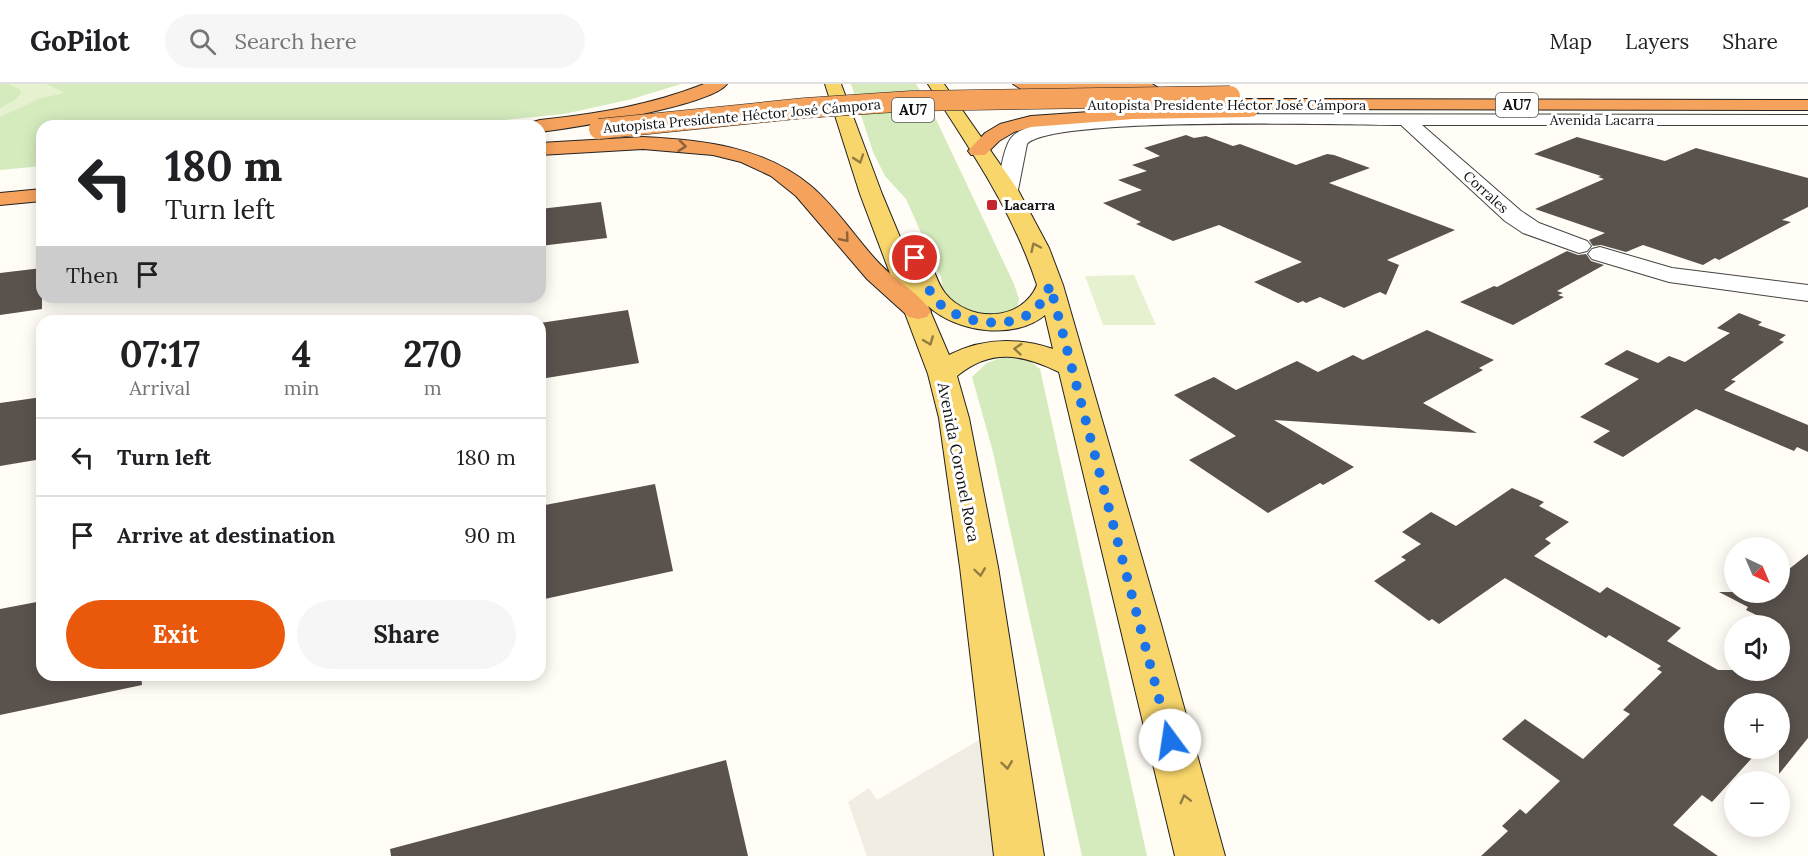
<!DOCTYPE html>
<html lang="en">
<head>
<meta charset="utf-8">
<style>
	:root { --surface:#fff; --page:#f6f6f6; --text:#202124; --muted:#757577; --line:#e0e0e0; --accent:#ea580c }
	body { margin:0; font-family:Lora,serif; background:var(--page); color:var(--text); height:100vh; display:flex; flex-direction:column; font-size:22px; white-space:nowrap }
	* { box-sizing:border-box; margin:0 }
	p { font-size:20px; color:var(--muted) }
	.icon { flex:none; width:33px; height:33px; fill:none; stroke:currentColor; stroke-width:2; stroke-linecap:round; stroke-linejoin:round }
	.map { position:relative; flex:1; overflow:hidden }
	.details { position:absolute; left:36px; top:231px; width:510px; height:366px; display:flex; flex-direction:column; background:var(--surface); border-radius:18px; box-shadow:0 3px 15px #0003 }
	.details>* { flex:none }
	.top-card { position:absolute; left:36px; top:36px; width:510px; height:183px; border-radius:18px; box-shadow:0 3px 15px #0003; background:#fff; color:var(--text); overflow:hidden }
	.needle { width:39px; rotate:136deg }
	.buttons { position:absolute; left:1724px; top:453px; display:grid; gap:12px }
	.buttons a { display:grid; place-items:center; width:66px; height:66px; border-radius:50%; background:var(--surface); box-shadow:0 3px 15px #0003; font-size:30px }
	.pin { position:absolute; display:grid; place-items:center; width:51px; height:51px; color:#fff; margin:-26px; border:3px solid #fff; border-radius:50%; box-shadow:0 2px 6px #0007 }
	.me { position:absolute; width:66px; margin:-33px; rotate:346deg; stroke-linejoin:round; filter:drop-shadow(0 0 4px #0008) }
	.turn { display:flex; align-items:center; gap:21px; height:126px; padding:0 30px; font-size:27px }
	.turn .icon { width:78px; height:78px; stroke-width:2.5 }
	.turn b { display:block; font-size:42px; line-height:51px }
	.then { display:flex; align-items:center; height:57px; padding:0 30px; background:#0003; gap:12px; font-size:22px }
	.eta { display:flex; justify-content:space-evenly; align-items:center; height:102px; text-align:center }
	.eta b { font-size:36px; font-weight:700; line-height:42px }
	.primary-button { display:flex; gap:12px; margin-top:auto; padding:12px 30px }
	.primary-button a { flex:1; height:69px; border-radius:36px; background:var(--accent); color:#fff; font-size:24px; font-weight:700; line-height:69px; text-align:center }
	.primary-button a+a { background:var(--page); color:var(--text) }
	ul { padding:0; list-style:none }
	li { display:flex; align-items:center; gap:18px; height:78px; padding:0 30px; border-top:2px solid var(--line) }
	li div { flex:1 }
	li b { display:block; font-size:22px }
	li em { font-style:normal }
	header { display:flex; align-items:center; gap:36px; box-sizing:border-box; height:84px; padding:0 30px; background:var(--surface); border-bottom:2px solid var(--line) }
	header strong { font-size:28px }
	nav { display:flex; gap:33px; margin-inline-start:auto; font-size:21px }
	.search { width:420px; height:54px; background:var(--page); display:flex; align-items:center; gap:15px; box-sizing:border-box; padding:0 21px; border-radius:33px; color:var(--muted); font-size:22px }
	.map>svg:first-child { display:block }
</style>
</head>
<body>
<header>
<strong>GoPilot</strong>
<div class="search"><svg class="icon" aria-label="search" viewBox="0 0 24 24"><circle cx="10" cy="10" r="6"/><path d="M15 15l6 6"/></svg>Search here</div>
<nav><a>Map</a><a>Layers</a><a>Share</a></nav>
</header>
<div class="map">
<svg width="1808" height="772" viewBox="0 0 1808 772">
	<rect width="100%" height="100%" fill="#fffdf5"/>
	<path fill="#d5ebbd" d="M0 0H681L632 15 564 30 444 42H42V82L0 86Z
		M851 0H916L934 31 1014 200 1019 215 1017 226 990 236 944 222 941 193 906 115 885 92 873 68Z
		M1007 272 1030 277 1040 285 1147 772H1082L993 368 972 293 987 279Z"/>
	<path fill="#e6f2cf" d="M9 0H47L65 9 41 14 0 33V24L15 16 21 9 20 6Z
		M1134 191 1156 241H1103L1085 192Z"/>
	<path fill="#f1ede2" d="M1001 643 1019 772H867L848 718 869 704 877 716Z"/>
	<path fill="#5a524d" d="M1186 51 1194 54 1206 52 1233 62 1240 60 1296 81 1327 70 1334 71 1370 84 1329 99 1455 146 1387 176 1399 181 1386 211 1380 208 1375 210 1344 224 1320 213 1306 219 1303 217 1298 219 1254 198 1302 178 1219 141 1173 157 1136 140 1141 138 1103 119 1142 106 1118 96 1147 87 1132 81 1160 72 1144 64Z
		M1577 53 1665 77 1696 64 1808 94V123L1782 136 1791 138 1719 176 1715 174 1703 181 1643 161 1626 168 1601 161 1593 162 1589 156 1605 149 1535 125 1604 95 1598 93 1601 92 1534 70Z
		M601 118 607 154 540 162V125Z
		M1567 167 1578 171 1586 170 1591 177 1604 181 1557 207 1563 209 1558 211 1564 213 1513 241 1460 218 1494 202 1497 203Z
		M42 184V225L0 231V189Z
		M628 226 639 279 540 295V239Z
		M1739 229 1762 238 1758 241 1786 251 1779 256 1784 258 1731 296 1736 297 1724 306 1808 341V368L1797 363 1794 367 1696 325 1623 373 1593 358 1610 347 1580 333 1639 295 1604 280 1627 266 1658 279 1669 272 1685 278 1730 249 1717 244Z
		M1427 246 1494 276 1479 284 1483 286 1423 319 1477 349 1274 336 1354 383 1323 401 1320 399 1268 429 1189 376 1236 352 1174 311 1214 293 1236 306 1297 277 1318 288 1353 271 1363 276Z
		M42 313V375L0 382V319Z
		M655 400 673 487 540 516V422Z
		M1512 404 1544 418 1539 422 1569 438 1545 455 1551 459 1534 472 1600 509 1607 503 1681 544 1667 557 1718 586H1779V542L1746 526 1748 523 1719 508H1779V493L1808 470V654L1779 690V620H1734V664H1761L1712 718 1702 711 1673 741 1718 772H1481L1508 747 1502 742 1520 725 1526 730 1560 697 1502 655 1525 635 1583 675 1630 630 1623 626 1662 588 1657 585 1661 582 1609 551 1606 554 1505 494 1439 540 1432 535 1429 537 1374 497 1406 476 1401 473 1421 460 1402 448 1431 428 1456 442Z
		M42 517V591H141L142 601 0 631V525Z
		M726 676 748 772H391L390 765Z"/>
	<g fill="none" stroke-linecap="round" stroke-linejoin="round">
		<defs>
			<path id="minor" d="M1178 30 1808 31V41H1422L1521 127 1539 139 1587 157 1591 162 1587 167 1579 169 1523 149 1505 137 1401 41C1346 41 1054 32 1027 60L1018 106 1015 111 1007 112 999 111 996 106C1000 93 1003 63 1012 53 1033 29 1143 31 1178 30Z
				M1600 163 1672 184 1808 201V217L1669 198 1592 175 1588 170 1592 165Z"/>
			<path id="major" d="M825 0H841L882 110 910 177 919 174 928 176C935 186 937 199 945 209 969 239 1022 238 1037 201 1013 127 970 65 928 0H944L1018 106 1049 164 1063 201 1161 540 1225 772H1175L1059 288C1022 270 991 264 957 292L969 334 998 483 1044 772H994L960 483 939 334 928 290 860 110ZM928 222C956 248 1014 257 1045 231L1053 265C1017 253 982 254 949 271Z"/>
			<path id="highway" d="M704 0H727C711 22 572 44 540 48V42H531L533 38 540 36C596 30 651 21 704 0Z
				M1013 0H1152L1160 5 1158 9 1152 10 1021 5Z
				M1227 15 1808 16V26L1256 25 1258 28 1255 32 1249 33 1133 35 1031 43 1014 48 999 57 985 71H971L968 67 985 49 1000 40 1031 32 1133 25 1220 23 1218 20 1221 16Z
				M643 53C702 56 763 62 811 102 836 123 855 153 877 177 893 195 918 208 931 227L927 233 918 235 909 233 867 195 796 112 771 92 741 78 713 71 643 65 540 71V59Z
				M42 105V117L0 121V109Z"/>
		</defs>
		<use href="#minor" stroke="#444" stroke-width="2"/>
		<use href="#major" stroke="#222" stroke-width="2"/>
		<use href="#highway" stroke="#222" stroke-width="2"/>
		<use href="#minor" fill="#fff" fill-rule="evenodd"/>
		<use href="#major" fill="#f9d66b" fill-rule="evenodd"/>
		<use href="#highway" fill="#f5a25d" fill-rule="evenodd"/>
		<defs>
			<path id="highway-bridge" d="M599 45 805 24 911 17 1230 12"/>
		</defs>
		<use href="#highway-bridge" stroke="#222" stroke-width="21" stroke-linecap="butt"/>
		<use href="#highway-bridge" stroke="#f5a25d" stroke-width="20"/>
	</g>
	<defs><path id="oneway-chevron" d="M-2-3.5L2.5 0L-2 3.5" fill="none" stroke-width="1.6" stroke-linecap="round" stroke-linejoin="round" transform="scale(1.5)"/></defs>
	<g stroke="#8e613b">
		<use href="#oneway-chevron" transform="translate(682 62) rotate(6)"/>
		<use href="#oneway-chevron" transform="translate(845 154) rotate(50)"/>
	</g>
	<g stroke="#917d42">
		<use href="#oneway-chevron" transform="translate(859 75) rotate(71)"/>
		<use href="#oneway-chevron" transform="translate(1035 163) rotate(-115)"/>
		<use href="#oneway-chevron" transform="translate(929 257) rotate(69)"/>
		<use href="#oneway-chevron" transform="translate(1018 265) rotate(-175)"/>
		<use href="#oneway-chevron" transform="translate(980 488) rotate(82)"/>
		<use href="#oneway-chevron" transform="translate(1007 681) rotate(82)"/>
		<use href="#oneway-chevron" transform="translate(1185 715) rotate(-104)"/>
	</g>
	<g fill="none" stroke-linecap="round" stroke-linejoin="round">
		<path stroke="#1a73e8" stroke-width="10" stroke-dasharray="0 18" d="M915 174C921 188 927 205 936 216 956 239 1007 247 1032 228 1041 221 1046 212 1050 201L1170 656"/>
	</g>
	<rect fill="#c4262e" stroke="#fff" stroke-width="2" x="986" y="115" width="12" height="12" rx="3"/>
	<g text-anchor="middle" stroke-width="6" stroke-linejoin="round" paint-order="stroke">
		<g font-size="14" fill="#111" stroke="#fff">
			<text x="1227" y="26">Autopista Presidente Héctor José Cámpora</text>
			<text transform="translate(742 32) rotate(-5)" y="5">Autopista Presidente Héctor José Cámpora</text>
			<text x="1602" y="41">Avenida Lacarra</text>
			<text transform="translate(1486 108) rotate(42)" y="5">Corrales</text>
		</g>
		<g font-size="14" font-weight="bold" fill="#111" stroke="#fff" text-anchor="start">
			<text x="1004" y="126">Lacarra</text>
		</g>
		<g fill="#fff" stroke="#585858" stroke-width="1.5">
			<rect x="1496" y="9" width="42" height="24" rx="4.5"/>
			<rect x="892" y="14" width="42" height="24" rx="4.5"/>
		</g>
		<g font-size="15" font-weight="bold" fill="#111">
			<text x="1517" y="26">AU7</text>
			<text x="913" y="31">AU7</text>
		</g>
		<g font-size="16" fill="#111" stroke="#fff">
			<text transform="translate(959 378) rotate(79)" y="6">Avenida Coronel Roca</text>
		</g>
	</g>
</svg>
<div class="buttons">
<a><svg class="needle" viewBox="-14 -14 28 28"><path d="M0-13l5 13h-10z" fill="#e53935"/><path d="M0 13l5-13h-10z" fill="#757577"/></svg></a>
<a><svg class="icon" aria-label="sound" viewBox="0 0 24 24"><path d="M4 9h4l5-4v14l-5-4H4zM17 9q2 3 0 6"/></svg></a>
<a>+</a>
<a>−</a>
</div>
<div class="pin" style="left:915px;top:174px;background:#d93025"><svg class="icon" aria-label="arrive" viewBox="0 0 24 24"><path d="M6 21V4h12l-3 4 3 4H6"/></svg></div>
<svg class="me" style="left:1170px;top:656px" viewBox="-20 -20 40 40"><circle r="19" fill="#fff"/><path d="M0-13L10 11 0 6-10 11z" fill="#1a73e8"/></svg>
<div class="top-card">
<div class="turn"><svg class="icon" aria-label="left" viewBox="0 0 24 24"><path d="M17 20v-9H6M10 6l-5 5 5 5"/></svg><div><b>180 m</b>Turn left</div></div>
<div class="then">Then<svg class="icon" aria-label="arrive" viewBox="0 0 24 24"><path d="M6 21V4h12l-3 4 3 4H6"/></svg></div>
</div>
<section class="details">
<div class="eta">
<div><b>07:17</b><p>Arrival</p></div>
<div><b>4</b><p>min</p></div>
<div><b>270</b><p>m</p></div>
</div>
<ul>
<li><svg class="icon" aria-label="left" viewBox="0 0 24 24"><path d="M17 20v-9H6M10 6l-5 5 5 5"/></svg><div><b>Turn left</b></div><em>180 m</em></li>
<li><svg class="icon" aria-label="arrive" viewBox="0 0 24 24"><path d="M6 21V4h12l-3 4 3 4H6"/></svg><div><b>Arrive at destination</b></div><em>90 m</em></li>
</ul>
<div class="primary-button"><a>Exit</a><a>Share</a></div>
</section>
</div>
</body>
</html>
